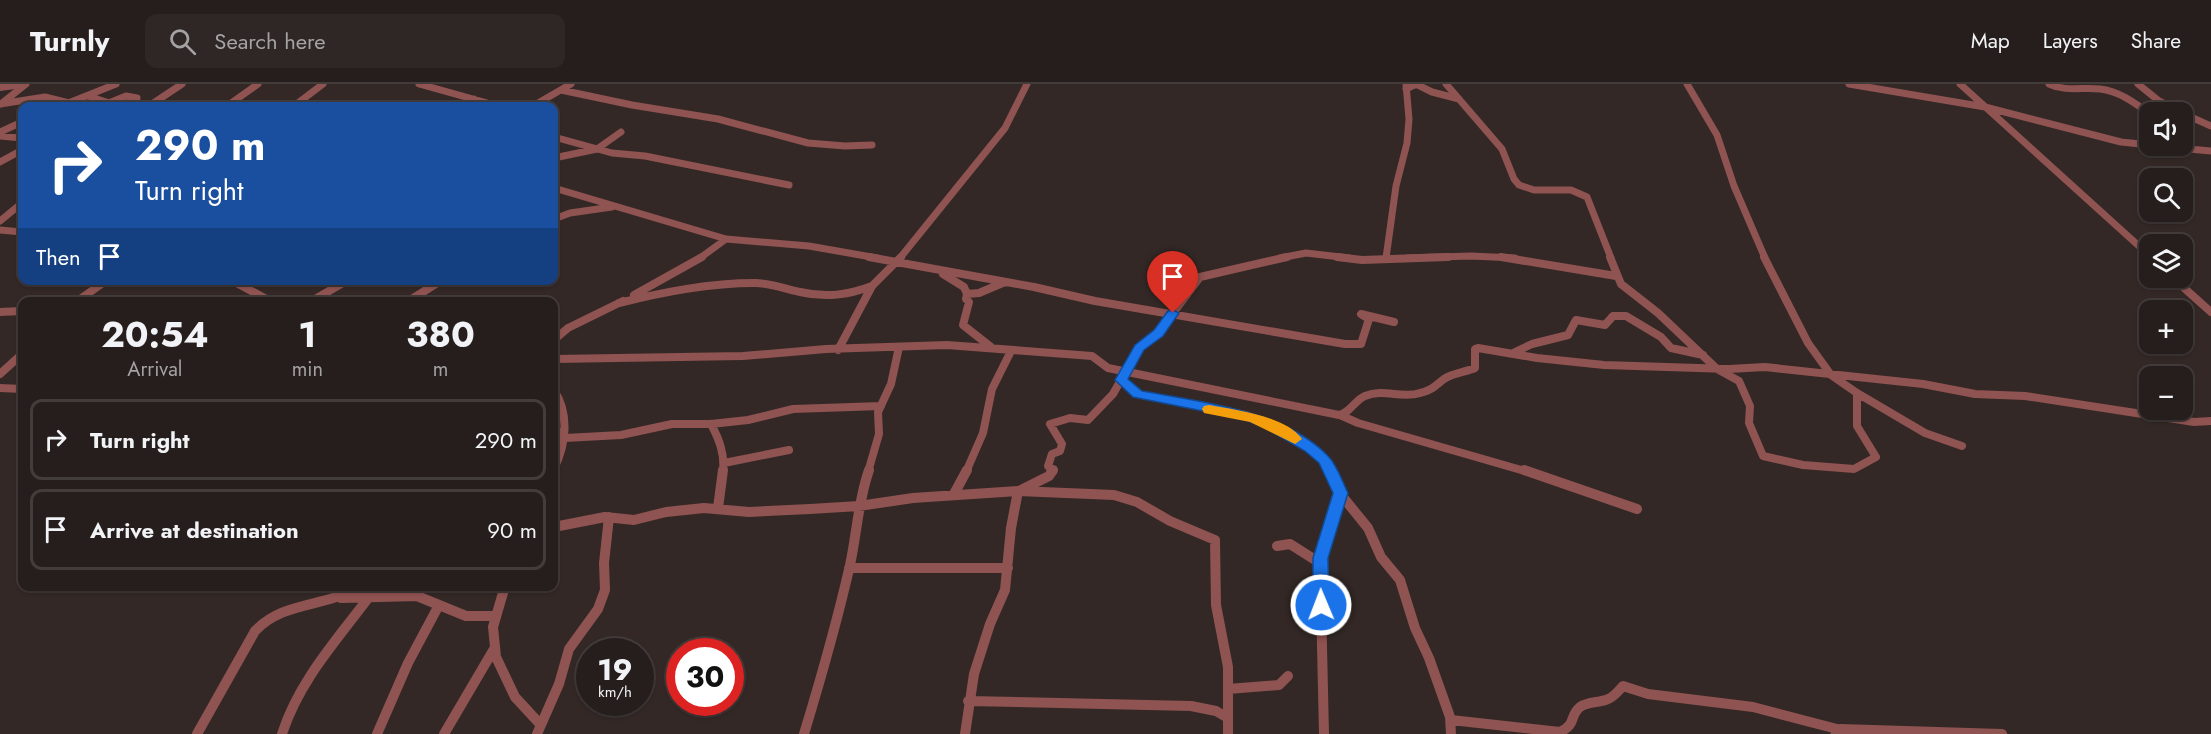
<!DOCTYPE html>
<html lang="en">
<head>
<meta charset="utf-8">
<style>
	:root { --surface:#261e1c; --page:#2e2725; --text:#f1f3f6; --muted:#a4a2a3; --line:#423c3b }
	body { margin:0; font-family:Jost,sans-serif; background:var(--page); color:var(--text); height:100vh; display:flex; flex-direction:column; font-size:22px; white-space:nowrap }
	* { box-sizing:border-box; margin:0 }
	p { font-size:20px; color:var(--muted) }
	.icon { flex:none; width:33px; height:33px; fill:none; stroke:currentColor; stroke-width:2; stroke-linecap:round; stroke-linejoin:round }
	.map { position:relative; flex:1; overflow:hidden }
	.panel { position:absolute; left:18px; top:213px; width:540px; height:294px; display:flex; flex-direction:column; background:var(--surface); border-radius:12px; box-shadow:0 2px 4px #0004,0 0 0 2px var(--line) }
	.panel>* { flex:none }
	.banner { position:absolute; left:18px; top:18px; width:540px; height:183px; border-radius:12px; box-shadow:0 2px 4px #0004,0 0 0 2px var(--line); background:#1a4fa0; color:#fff; overflow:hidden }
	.controls { position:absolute; left:2139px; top:18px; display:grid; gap:12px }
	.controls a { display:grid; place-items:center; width:54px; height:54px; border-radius:12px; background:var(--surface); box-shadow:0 2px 4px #0004,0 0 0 2px var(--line); font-size:30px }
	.speed { position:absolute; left:576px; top:554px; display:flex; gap:12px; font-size:30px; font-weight:700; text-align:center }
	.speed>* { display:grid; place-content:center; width:78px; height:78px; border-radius:50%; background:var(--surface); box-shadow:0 2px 4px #0004,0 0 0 2px var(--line); line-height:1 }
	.speed small { font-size:15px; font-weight:400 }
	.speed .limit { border:9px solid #d22; background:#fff; color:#111 }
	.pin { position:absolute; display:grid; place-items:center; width:51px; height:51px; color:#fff; margin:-62px -26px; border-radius:50% 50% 50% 0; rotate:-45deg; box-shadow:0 0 6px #0007 }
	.pin .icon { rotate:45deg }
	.me { position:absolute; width:66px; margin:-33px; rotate:359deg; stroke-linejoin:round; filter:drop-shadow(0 0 4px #0008) }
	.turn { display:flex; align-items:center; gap:21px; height:126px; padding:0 18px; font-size:27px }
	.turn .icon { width:78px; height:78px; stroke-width:2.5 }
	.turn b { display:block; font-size:42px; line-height:51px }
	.then { display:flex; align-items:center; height:57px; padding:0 18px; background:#0003; gap:12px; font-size:22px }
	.eta { display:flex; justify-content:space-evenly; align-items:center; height:102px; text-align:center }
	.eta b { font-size:36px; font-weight:700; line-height:42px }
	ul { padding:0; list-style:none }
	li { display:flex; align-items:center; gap:18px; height:81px; margin:0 12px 9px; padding:0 6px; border:3px solid var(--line); border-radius:12px }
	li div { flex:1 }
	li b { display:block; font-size:22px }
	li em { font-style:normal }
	header { display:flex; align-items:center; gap:36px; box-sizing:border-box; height:84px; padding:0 30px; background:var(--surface); border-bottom:2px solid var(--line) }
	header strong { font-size:28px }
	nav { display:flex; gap:33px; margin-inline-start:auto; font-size:21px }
	.search { width:420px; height:54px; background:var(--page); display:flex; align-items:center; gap:15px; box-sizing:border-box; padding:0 21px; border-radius:12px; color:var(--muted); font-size:22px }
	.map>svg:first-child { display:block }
</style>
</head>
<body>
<header>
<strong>Turnly</strong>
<div class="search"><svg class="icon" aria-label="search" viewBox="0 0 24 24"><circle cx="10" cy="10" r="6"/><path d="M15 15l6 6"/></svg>Search here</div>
<nav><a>Map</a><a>Layers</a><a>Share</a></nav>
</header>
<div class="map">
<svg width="2211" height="650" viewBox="0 0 2211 650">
	<rect width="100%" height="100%" fill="#332825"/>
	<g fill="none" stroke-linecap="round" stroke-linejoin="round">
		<path stroke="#8f5351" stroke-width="7" d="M419 0 498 22
			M1446 0 1502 65 1514 95 1519 101 1534 106H1571L1587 113 1611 174
			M1687 0 1717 51 1734 102 1765 174
			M1849 0 1985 23 2121 58 2150 61
			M1960 0 2150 172
			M2049 0C2066 8 2082 3 2100 5 2119 7 2135 19 2150 30
			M2138 0 2159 17 2181 28
			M1406 5 1416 0 1432 8 1459 15
			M561 6 632 21 718 35 808 59 845 62 872 61
			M88 12 109 19 126 12 137 14
			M0 20 45 13 69 19
			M1 20 26 0
			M61 22 116 0
			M149 22 182 0
			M227 22 258 0
			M294 22 323 0
			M455 22 474 15
			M533 22 571 0
			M2182 29 2211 42
			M0 48 22 38
			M0 52 22 54
			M554 53 612 69 645 72 789 101
			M2157 62 2211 67
			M554 74 597 65 621 48
			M0 78 22 66
			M554 104 726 155 809 162 877 174
			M554 135 570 129 612 123
			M0 137 22 119
			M0 146 22 148
			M700 174 726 155
			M900 174 1005 44 1027 0
			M1280 174 1306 169 1349 174
			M1386 174 1396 102 1407 59 1409 35 1406 0
			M1407 174 1471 172 1515 174"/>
		<path stroke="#8f5351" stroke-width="8" d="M869 173 1034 203 1095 217 1345 260H1361L1369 235 1361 230 1394 238
			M1337 173 1362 176 1448 173
			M1501 173 1616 192
			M1610 173 1621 200 1658 229 1717 285 1739 297 1750 322 1749 339 1763 372 1803 381 1854 385 1876 373 1857 342V309L1925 349 1962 362
			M1764 173 1808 259 1831 291 1857 309
			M943 190 964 203 967 210
			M2173 194 2211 228
			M231 196 272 218
			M634 211 702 173
			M76 218 107 196
			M310 218 348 196
			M407 218 442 196
			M619 219C664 208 709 199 755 199 771 199 785 205 800 208 826 214 848 211 872 202
			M0 228 22 227
			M554 256 568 244 623 217
			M991 263 963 241 969 218 966 215 967 210 979 209 1005 198
			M838 266 872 202 901 173
			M1515 268 1532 260 1568 251 1576 236 1605 241 1613 232H1626L1661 253 1671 264 1703 271
			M554 275 743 272 826 265 947 261 1092 272 1108 284 1339 331C1350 329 1355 316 1365 312 1384 304 1401 315 1420 309 1431 307 1436 301 1444 295 1452 289 1466 288 1475 284V265L1478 264 1537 274 1604 281 1729 285 1765 283 1923 300 1975 310 2025 312 2194 338 2211 337
			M0 290 22 270
			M1121 296 1137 310 1246 331 1268 340 1310 364 1325 376 1331 388
			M0 304 22 305
			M554 306C570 331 566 360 554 385
			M1340 331 1358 339 1528 388
			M711 340C719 355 725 370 723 388
			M554 348H564
			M565 354 621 351 672 340H711L748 336 793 325 881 322
			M724 379 789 366
			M868 388 879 350 878 328 891 300 899 263
			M966 388 983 349 992 305 1011 267
			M1053 388 1048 382 1052 370 1060 367 1062 360 1050 340 1070 334 1088 336 1113 310 1139 264 1158 249 1200 193 1287 173"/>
		<path stroke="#8f5351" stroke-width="10" d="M1330 386 1342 412 1368 444 1381 473 1400 496 1415 544 1429 574 1450 633 1451 650
			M1524 386 1637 425
			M1021 406 1049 392 1053 386
			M954 410 967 386
			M718 424 723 386
			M554 443 605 433 634 436 666 428 704 424 749 428 810 425 859 422 913 414 1018 407 1114 411 1137 418 1170 437 1215 456 1216 521 1228 583V650
			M1277 462 1290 460 1320 479
			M849 484H1008
			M505 502 493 543 496 573 515 613 540 640 542 636
			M341 514 417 512 466 532H495
			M1228 605 1279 601 1288 592
			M968 617 1191 622 1216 627 1228 634
			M1451 636 1560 648C1577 640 1569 632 1580 623 1588 617 1600 619 1608 615 1614 613 1619 606 1623 602L1648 610 1753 623 1837 645
			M1835 647 1840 645 2002 650
			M197 650 255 547C285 516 323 525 359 502
			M282 650C299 597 336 557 369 513
			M377 650 408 579 439 521
			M444 650 494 565
			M537 650 559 600 569 565 598 525 605 506 604 479 609 433
			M804 650C821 594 837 538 850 481 857 449 858 417 869 386
			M965 650 974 590 990 540 1005 506 1011 444 1018 407
			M1324 650 1320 474 1340 409"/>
		<path stroke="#8f5351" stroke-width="8" d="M0 3 22 0"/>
	</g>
	<path fill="#1a73e8" stroke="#114b97" stroke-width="1.5" d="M1173 226 1179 229 1163 252 1144 266 1128 295 1142 307C1201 318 1284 326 1328 372 1337 381 1342 397 1348 409L1328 474 1329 521 1327 526 1321 528 1315 526 1313 521V474L1333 409 1319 379 1305 367 1264 343 1243 335 1133 313 1115 296 1135 261 1154 246 1168 227Z"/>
	<path fill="#f59e0b" d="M1209 321C1236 326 1286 332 1302 355L1295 360 1250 338 1204 329 1202 325 1204 322Z"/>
</svg>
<div class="controls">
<a><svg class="icon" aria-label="sound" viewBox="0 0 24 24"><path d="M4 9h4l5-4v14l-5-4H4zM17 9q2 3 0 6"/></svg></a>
<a><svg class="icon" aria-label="search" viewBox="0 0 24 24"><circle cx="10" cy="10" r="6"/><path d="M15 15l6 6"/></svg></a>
<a><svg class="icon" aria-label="layers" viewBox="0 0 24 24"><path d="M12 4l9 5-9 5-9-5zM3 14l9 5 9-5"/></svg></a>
<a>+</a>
<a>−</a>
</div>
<div class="speed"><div>19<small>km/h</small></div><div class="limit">30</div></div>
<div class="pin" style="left:1173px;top:229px;background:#d93025"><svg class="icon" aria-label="arrive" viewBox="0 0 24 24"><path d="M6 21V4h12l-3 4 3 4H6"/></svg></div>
<svg class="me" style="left:1321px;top:521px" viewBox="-20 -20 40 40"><circle r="17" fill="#1a73e8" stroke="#fff" stroke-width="3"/><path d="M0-11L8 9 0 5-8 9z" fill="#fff"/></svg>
<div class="banner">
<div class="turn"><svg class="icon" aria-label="right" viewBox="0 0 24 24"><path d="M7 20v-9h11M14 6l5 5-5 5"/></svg><div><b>290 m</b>Turn right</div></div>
<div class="then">Then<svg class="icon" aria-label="arrive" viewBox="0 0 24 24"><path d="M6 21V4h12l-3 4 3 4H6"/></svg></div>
</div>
<section class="panel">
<div class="eta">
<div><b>20:54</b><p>Arrival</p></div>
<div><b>1</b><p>min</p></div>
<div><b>380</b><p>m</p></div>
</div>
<ul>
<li><svg class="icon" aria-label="right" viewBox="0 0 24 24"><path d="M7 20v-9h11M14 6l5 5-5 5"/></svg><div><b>Turn right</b></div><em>290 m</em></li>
<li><svg class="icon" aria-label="arrive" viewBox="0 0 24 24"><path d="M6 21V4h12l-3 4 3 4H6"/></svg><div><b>Arrive at destination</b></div><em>90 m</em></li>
</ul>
</section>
</div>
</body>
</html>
